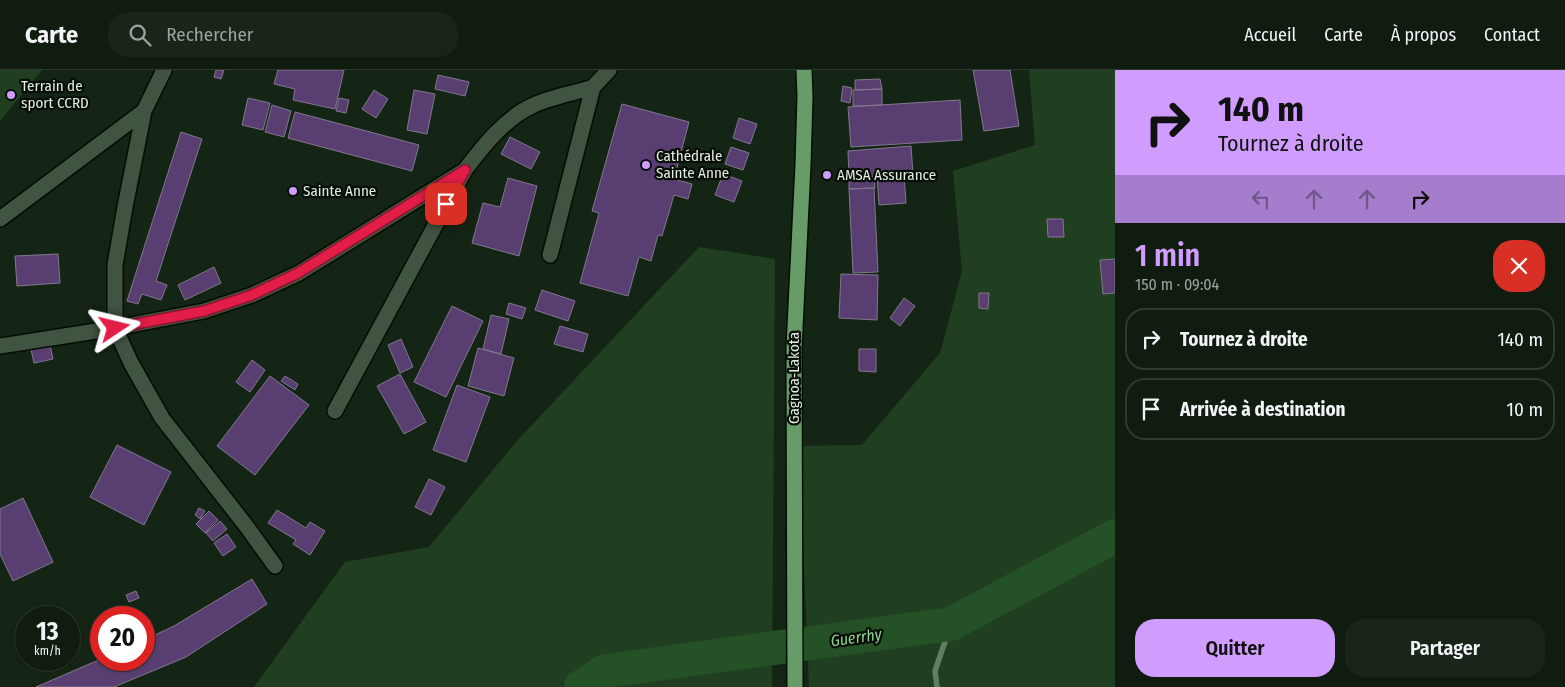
<!DOCTYPE html>
<html lang="fr">
<head>
<meta charset="utf-8">
<style>
	:root { --surface:#101c10; --page:#192519; --text:#f1f3f6; --muted:#9ca19f; --line:#303a30; --accent:#d09dff }
	body { margin:0; font-family:"Fira Sans Condensed",sans-serif; background:var(--page); color:var(--text); height:100vh; display:flex; flex-direction:column; font-size:19px; white-space:nowrap }
	* { box-sizing:border-box; margin:0 }
	p { font-size:16px; color:var(--muted) }
	.icon { flex:none; width:28px; height:28px; fill:none; stroke:currentColor; stroke-width:2; stroke-linecap:round; stroke-linejoin:round }
	.map { position:relative; flex:1; overflow:hidden }
	.sheet { display:flex; flex-direction:column; background:var(--surface); width:450px }
	.sheet>* { flex:none }
	.hud { background:#d09dff; color:#111; overflow:hidden }
	.speed { position:absolute; left:15px; top:536px; display:flex; gap:10px; font-size:25px; font-weight:700; text-align:center }
	.speed>* { display:grid; place-content:center; width:65px; height:65px; border-radius:50%; background:var(--surface); box-shadow:0 1px 4px #0004,0 0 0 1px var(--line); line-height:1 }
	.speed small { font-size:12px; font-weight:400 }
	.speed .limit { border:8px solid #d22; background:#fff; color:#111 }
	.pin { position:absolute; display:grid; place-items:center; width:42px; height:42px; color:#fff; margin:-21px; border-radius:10px; box-shadow:0 2px 8px #0006 }
	.me { position:absolute; width:55px; margin:-28px; rotate:80deg; stroke-linejoin:round; filter:drop-shadow(0 0 4px #0008) }
	.turn { display:flex; align-items:center; gap:18px; height:105px; padding:0 20px; font-size:22px }
	.turn .icon { width:65px; height:65px; stroke-width:2.5 }
	.turn b { display:block; font-size:35px; line-height:42px }
	.lanes { display:flex; align-items:center; height:48px; padding:0 20px; background:#0003; justify-content:center; gap:25px; direction:ltr }
	.lanes .off { opacity:.35 }
	.round { display:grid; place-items:center; flex:none; width:52px; height:52px; border-radius:20px; background:var(--page) }
	.overview { display:flex; align-items:center; justify-content:space-between; height:85px; padding:0 20px }
	h1 { font-size:30px; font-weight:600; line-height:38px; color:var(--accent) }
	.primary-button { display:flex; gap:10px; margin-top:auto; padding:10px 20px }
	.primary-button a { flex:1; height:58px; border-radius:20px; background:var(--accent); color:#111; font-size:20px; font-weight:600; line-height:58px; text-align:center }
	.primary-button a+a { background:var(--page); color:var(--text) }
	ul { padding:0; list-style:none }
	li { display:flex; align-items:center; gap:15px; height:62px; margin:0 10px 8px; padding:0 10px; border:2px solid var(--line); border-radius:20px }
	li div { flex:1 }
	li b { display:block; font-size:19px }
	li em { font-style:normal }
	header { display:flex; align-items:center; gap:30px; box-sizing:border-box; height:70px; padding:0 25px; background:var(--surface); border-bottom:1px solid var(--line) }
	header strong { font-size:24px }
	nav { display:flex; gap:28px; margin-inline-start:auto; font-size:18px }
	.search { width:350px; height:45px; background:var(--page); display:flex; align-items:center; gap:12px; box-sizing:border-box; padding:0 18px; border-radius:20px; color:var(--muted); font-size:19px }
	main { display:flex; flex:1; min-height:0 }
	.map>svg:first-child { display:block }
</style>
</head>
<body>
<header>
<strong>Carte</strong>
<div class="search"><svg class="icon" aria-label="search" viewBox="0 0 24 24"><circle cx="10" cy="10" r="6"/><path d="M15 15l6 6"/></svg>Rechercher</div>
<nav><a>Accueil</a><a>Carte</a><a>À propos</a><a>Contact</a></nav>
</header>
<main>
<div class="map">
<svg width="1115" height="617" viewBox="0 0 1115 617">
	<rect width="100%" height="100%" fill="#152515"/>
	<path fill="#203f21" d="M0 0H42L0 51Z
		M1029 0H1115V617H809L799 376 862 375 940 283 962 201 953 101 1035 75Z
		M699 177 775 189 772 617H254L345 492 429 477 516 372Z"/>
	<g fill="none" stroke-linecap="round" stroke-linejoin="round">
		<path stroke="#5d805e" stroke-width="5.5" d="M937 617 935 601 951 554"/>
		<path stroke="#245126" stroke-width="34" d="M581 617 605 601 951 554 1115 466"/>
	</g>
	<path fill="#593f71" stroke="#82778e" d="M216 0H224L221 9 214 7Z
		M278 0H344L335 39 293 30 295 19 274 14Z
		M973 0H1010L1019 56 984 61Z
		M438 5 469 12 465 26 435 19Z
		M880 9 882 19 855 20V10Z
		M843 16 852 18 850 33 841 31Z
		M882 19V35L853 36V20Z
		M374 20 388 29 376 48 362 39Z
		M414 20 435 24 427 64 407 60Z
		M248 28 270 33 263 60 242 55Z
		M339 28 349 30 346 43 336 41Z
		M960 30 962 70 851 77 848 37Z
		M622 34 689 52 674 109 692 114 688 129 674 125 662 166 658 165 651 191 639 187 628 226 580 213 599 143 592 141Z
		M272 35 291 41 284 67 265 62Z
		M295 42 419 75 412 101 288 68Z
		M739 48 757 54 750 74 733 68Z
		M181 62 202 69 156 211 167 215 161 230 142 224 138 234 127 231Z
		M510 67 540 82 531 99 501 84Z
		M911 76 913 104 849 108 848 81Z
		M731 77 749 83 743 100 725 94Z
		M723 104 742 111 734 132 715 125Z
		M904 105 906 133 879 135 877 106Z
		M874 106 875 118 849 119V108Z
		M508 108 537 116 519 186 472 173 483 133 500 137Z
		M874 118 878 202 853 203 849 119Z
		M1047 149H1063L1064 167H1048Z
		M58 184 60 213 17 216 15 186Z
		M1115 189V223L1103 224 1100 190Z
		M214 197 221 213 185 230 178 215Z
		M841 204 878 205 877 250 839 248Z
		M542 220 575 231 568 251 535 240Z
		M979 223H989L988 239 979 238Z
		M904 228 915 236 900 256 890 248Z
		M509 233 526 238 522 249 506 244Z
		M452 236 483 251 446 327 414 312Z
		M491 245 509 249 501 284 483 279Z
		M560 256 588 264 583 282 554 274Z
		M401 269 413 297 400 303 388 275Z
		M49 270 53 289 34 293 30 275Z
		M478 278 514 288 504 326 468 316Z
		M859 279H876V302L859 301Z
		M252 290 265 300 250 322 236 312Z
		M400 304 426 352 404 364 377 316Z
		M270 306 309 335 255 405 217 376Z
		M285 306 298 314 295 320 281 311Z
		M457 315 490 327 466 392 433 380Z
		M117 375 171 402 144 455 90 427Z
		M429 409 445 417 431 445 415 437Z
		M23 428 53 492 13 511 0 484V439Z
		M199 438 205 441 200 449 195 445Z
		M277 440 306 458 310 452 325 461 310 485 293 474 296 470 268 453Z
		M209 441 218 450 205 463 196 454Z
		M220 451 227 459 213 471 206 463Z
		M227 464 236 477 223 486 214 473Z
		M252 509 267 534 186 587 114 617H36L101 589 144 590V570L174 556Z
		M136 521 139 528 129 532 126 525Z"/>
	<g fill="none" stroke-linecap="round" stroke-linejoin="round">
		<defs>
			<path id="minor" d="M164 0 144 41 125 137 115 195V258L131 293 162 348 247 457 275 496
				M0 149 144 41
				M550 185 593 17 609 0
				M0 276 115 258 204 241 252 225 299 203 465 100C483 76 506 47 534 35 551 27 575 23 593 17
				M335 341 465 100"/>
			<path id="major" d="M795 617 794 278 803 95 805 27 804 0"/>
		</defs>
		<use href="#minor" stroke="#020e02" stroke-width="18"/>
		<use href="#major" stroke="#020e02" stroke-width="18"/>
		<use href="#minor" stroke="#415341" stroke-width="15"/>
		<use href="#major" stroke="#679c68" stroke-width="15"/>
	</g>
	<g fill="none" stroke-linecap="round" stroke-linejoin="round">
		<defs>
			<path id="route" d="M115 258 204 241 252 225 298 203 465 100 446 134"/>
		</defs>
		<use href="#route" stroke="#92132f" stroke-width="12"/>
		<use href="#route" stroke="#e11d48" stroke-width="9"/>
	</g>
	<g fill="#d09dff" stroke="#060c06" stroke-width="2">
		<circle cx="11" cy="25" r="5"/>
		<circle cx="646" cy="95" r="5"/>
		<circle cx="827" cy="105" r="5"/>
		<circle cx="293" cy="121" r="5"/>
	</g>
	<g text-anchor="middle" stroke-width="4.5" stroke-linejoin="round" paint-order="stroke">
		<g font-size="15" fill="#e3ede2" stroke="#060c06" text-anchor="start">
			<text x="21" y="21">Terrain de<tspan x="21" dy="17">sport CCRD</tspan></text>
			<text x="656" y="91">Cathédrale<tspan x="656" dy="17">Sainte Anne</tspan></text>
			<text x="837" y="110">AMSA Assurance</text>
			<text x="303" y="126">Sainte Anne</text>
		</g>
		<g font-size="15" fill="#e3ede2" stroke="#060c06">
			<text transform="translate(794 308) rotate(-90)" y="5">Gagnoa-Lakota</text>
		</g>
		<g font-size="16" font-style="italic" fill="#8fd38f" stroke="#060c06">
			<text transform="translate(856 567) rotate(-8)" y="6">Guerrhy</text>
		</g>
	</g>
</svg>
<div class="speed"><div>13<small>km/h</small></div><div class="limit">20</div></div>
<div class="pin" style="left:446px;top:134px;background:#d93025"><svg class="icon" aria-label="arrive" viewBox="0 0 24 24"><path d="M6 21V4h12l-3 4 3 4H6"/></svg></div>
<svg class="me" style="left:115px;top:258px" viewBox="-20 -20 40 40"><path d="M0-17L14 15 0 8-14 15z" fill="#e11d48" stroke="#fff" stroke-width="4"/></svg>
</div>
<section class="sheet">
<div class="hud">
<div class="turn"><svg class="icon" aria-label="right" viewBox="0 0 24 24"><path d="M7 20v-9h11M14 6l5 5-5 5"/></svg><div><b>140 m</b>Tournez à droite</div></div>
<div class="lanes"><svg class="icon off" aria-label="left" viewBox="0 0 24 24"><path d="M17 20v-9H6M10 6l-5 5 5 5"/></svg><svg class="icon off" aria-label="ahead" viewBox="0 0 24 24"><path d="M12 20V5M6 11l6-6 6 6"/></svg><svg class="icon off" aria-label="ahead" viewBox="0 0 24 24"><path d="M12 20V5M6 11l6-6 6 6"/></svg><svg class="icon" aria-label="right" viewBox="0 0 24 24"><path d="M7 20v-9h11M14 6l5 5-5 5"/></svg></div>
</div>
<div class="overview"><div><h1>1 min</h1><p>150 m · 09:04</p></div><a class="round" style="background:#d93025;color:#fff"><svg class="icon" aria-label="close" viewBox="0 0 24 24"><path d="M6 6l12 12M18 6L6 18"/></svg></a></div>
<ul>
<li><svg class="icon" aria-label="right" viewBox="0 0 24 24"><path d="M7 20v-9h11M14 6l5 5-5 5"/></svg><div><b>Tournez à droite</b></div><em>140 m</em></li>
<li><svg class="icon" aria-label="arrive" viewBox="0 0 24 24"><path d="M6 21V4h12l-3 4 3 4H6"/></svg><div><b>Arrivée à destination</b></div><em>10 m</em></li>
</ul>
<div class="primary-button"><a>Quitter</a><a>Partager</a></div>
</section>
</main>
</body>
</html>
